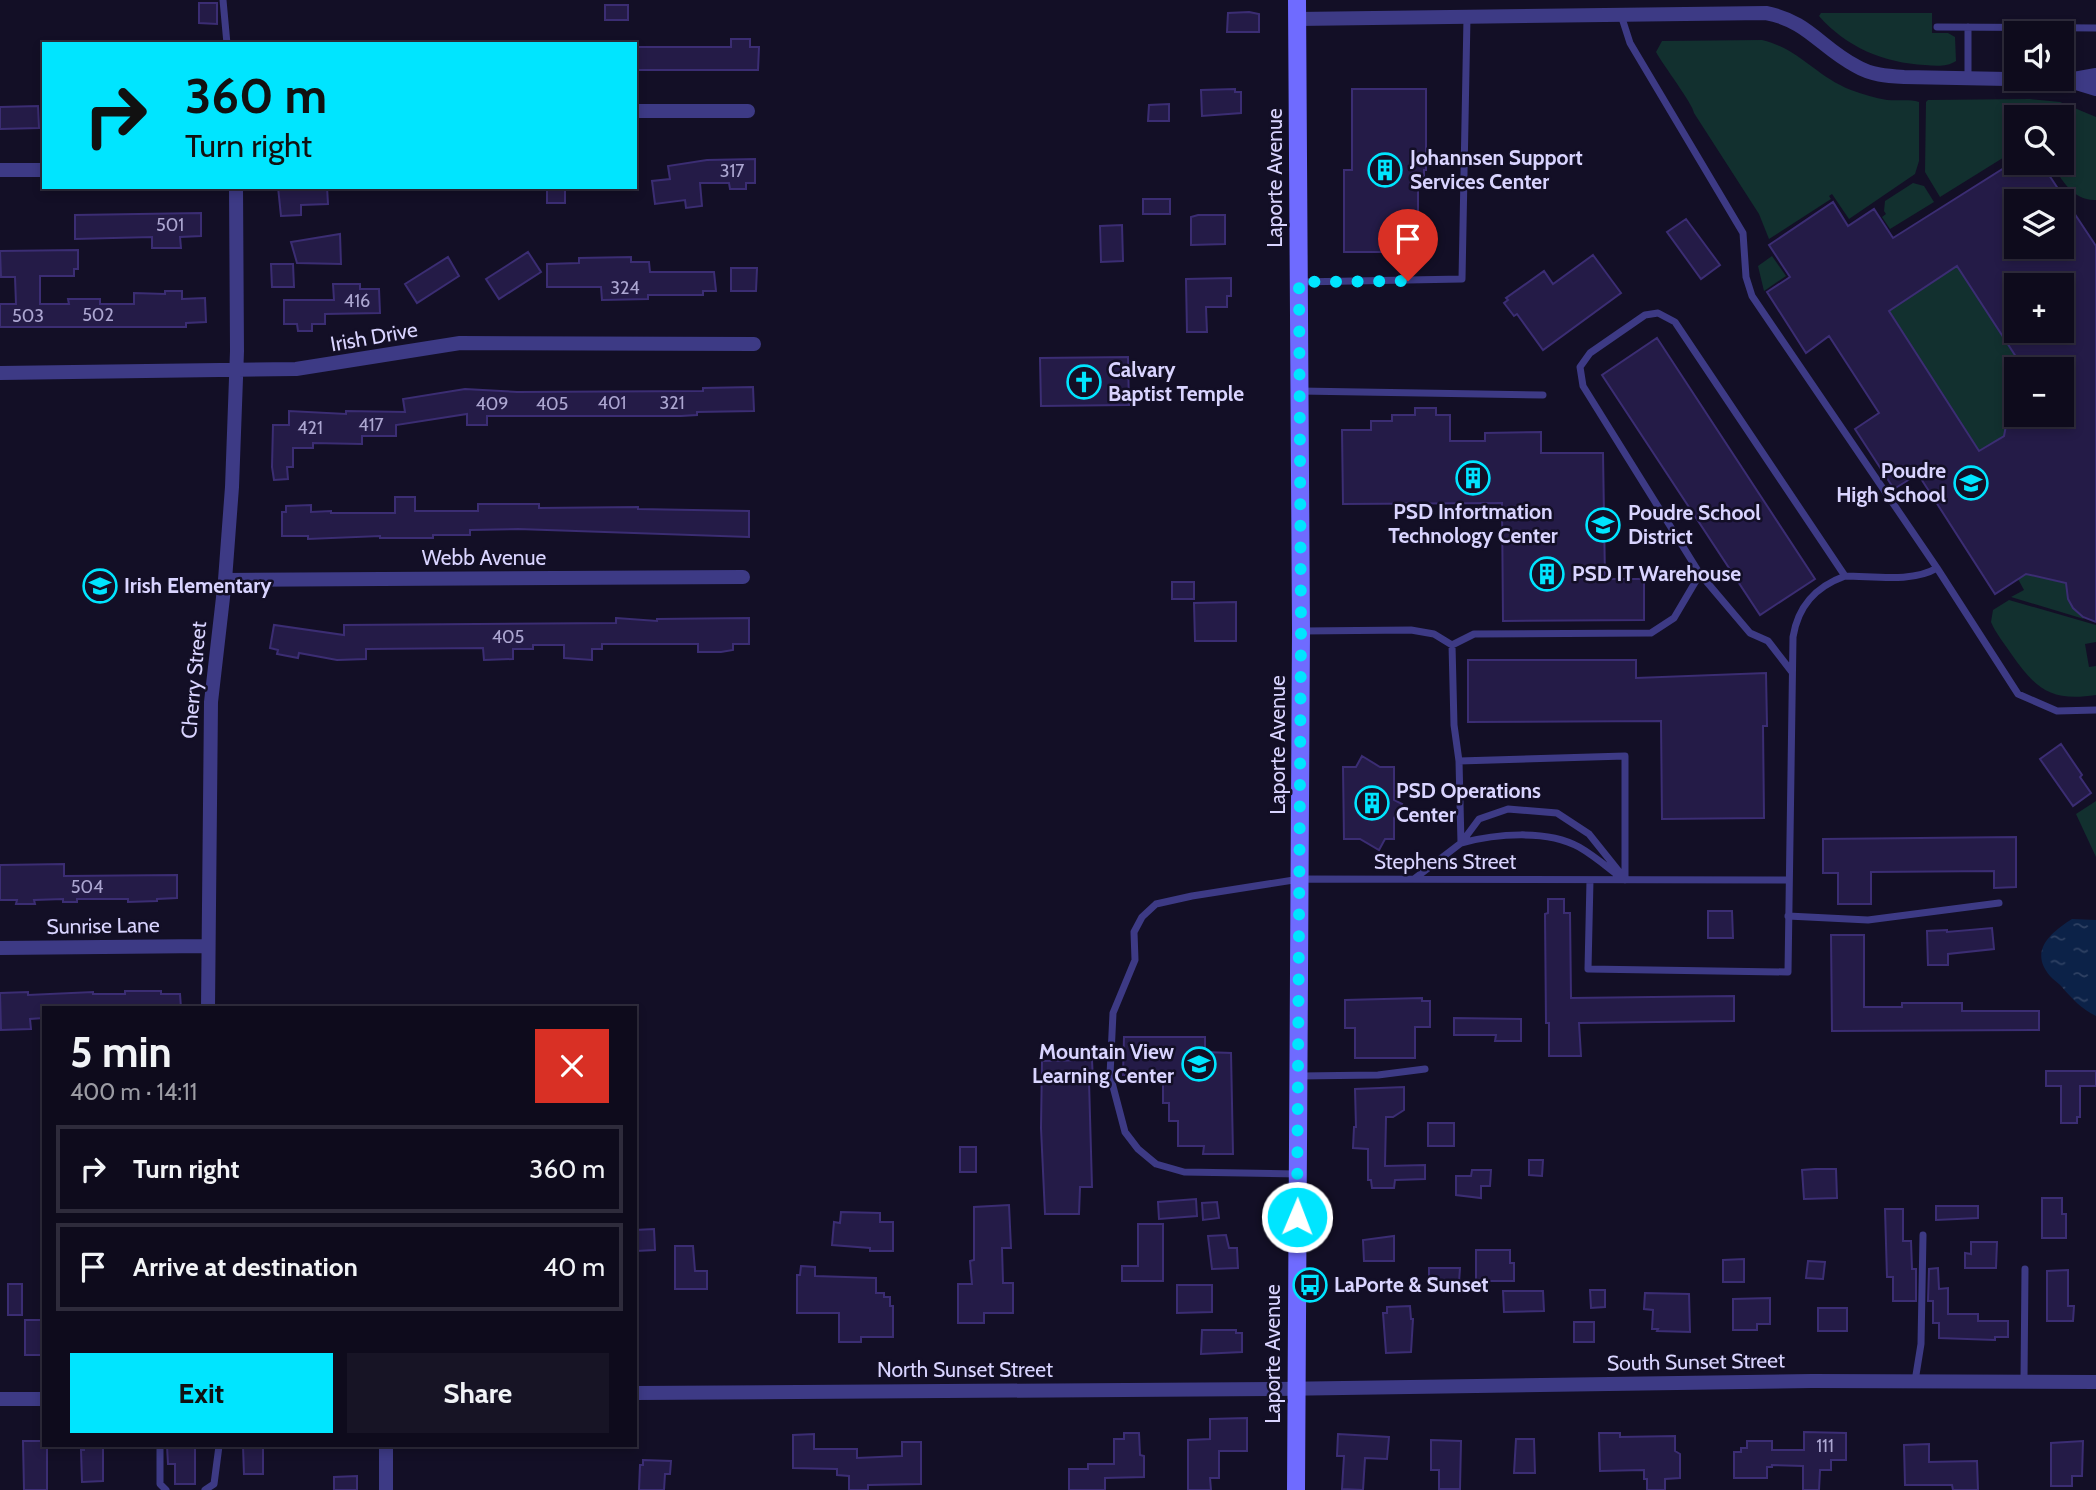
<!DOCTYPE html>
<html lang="en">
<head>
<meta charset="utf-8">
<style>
	:root { --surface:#0e0b1c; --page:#171425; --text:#f1f3f6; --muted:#9b9ba3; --line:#2e2b3b; --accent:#00e5ff }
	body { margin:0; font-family:Cabin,sans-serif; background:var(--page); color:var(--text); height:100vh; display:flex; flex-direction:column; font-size:26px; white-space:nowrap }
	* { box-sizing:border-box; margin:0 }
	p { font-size:23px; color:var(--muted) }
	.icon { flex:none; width:38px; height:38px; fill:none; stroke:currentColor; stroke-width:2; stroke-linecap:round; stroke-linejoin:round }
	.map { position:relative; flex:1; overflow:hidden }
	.drawer { position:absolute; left:42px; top:1006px; width:595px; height:441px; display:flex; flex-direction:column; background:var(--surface); border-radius:0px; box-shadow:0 4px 10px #0003,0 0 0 2px var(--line) }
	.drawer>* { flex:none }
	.banner { position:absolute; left:42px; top:42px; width:595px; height:147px; border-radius:0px; box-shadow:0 4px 10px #0003,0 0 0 2px var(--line); background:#00e5ff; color:#111; overflow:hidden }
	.fabs { position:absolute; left:2004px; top:21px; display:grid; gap:14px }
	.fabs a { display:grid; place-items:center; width:70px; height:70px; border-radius:0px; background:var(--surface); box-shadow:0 4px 10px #0003,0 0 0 2px var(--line); font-size:35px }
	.pin { position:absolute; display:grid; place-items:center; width:60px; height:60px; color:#fff; margin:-72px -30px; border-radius:50% 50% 50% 0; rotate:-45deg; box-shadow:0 0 7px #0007 }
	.pin .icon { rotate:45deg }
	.me { position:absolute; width:77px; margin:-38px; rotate:1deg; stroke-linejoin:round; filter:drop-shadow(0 0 5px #0008) }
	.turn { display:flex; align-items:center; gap:24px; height:147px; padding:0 28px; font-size:32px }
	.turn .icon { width:91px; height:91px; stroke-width:2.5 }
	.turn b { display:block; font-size:49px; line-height:60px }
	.round { display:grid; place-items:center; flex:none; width:74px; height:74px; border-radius:0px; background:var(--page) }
	.head { display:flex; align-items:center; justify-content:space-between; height:119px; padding:0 28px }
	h1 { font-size:42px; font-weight:700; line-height:52px }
	.cta { display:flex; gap:14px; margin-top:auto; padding:14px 28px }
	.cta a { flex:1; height:80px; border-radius:0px; background:var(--accent); color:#111; font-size:28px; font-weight:700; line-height:80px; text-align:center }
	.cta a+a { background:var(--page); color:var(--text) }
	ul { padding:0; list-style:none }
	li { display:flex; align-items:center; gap:21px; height:88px; margin:0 14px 10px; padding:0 14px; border:4px solid var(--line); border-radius:0px }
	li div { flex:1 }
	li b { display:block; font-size:26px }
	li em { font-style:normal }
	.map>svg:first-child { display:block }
</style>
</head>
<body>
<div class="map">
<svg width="2096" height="1490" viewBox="0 0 2096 1490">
	<defs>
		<pattern id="water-ripples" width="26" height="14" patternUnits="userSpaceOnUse" patternTransform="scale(1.75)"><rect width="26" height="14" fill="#0c2248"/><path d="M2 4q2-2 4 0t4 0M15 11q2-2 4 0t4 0" fill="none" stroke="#2f4163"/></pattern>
	</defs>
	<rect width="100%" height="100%" fill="#130f26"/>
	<path fill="#12302f" d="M1821 13H1932V33H1948L1955 37 1956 61C1947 67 1936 66 1925 65 1884 63 1846 47 1819 16Z
		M1762 40C1800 49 1815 76 1851 90 1862 94 1875 98 1887 100 1898 101 1910 99 1919 102V161L1915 174 1849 219 1832 194 1829 196 1831 199 1769 239 1759 214 1694 113C1693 104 1663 65 1656 52L1662 41Z
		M2030 99 2060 102 2096 117V200C2073 201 2062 180 2051 163H2062V117H2016V148L2014 151 1940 197 1925 172 1926 102 1928 100Z
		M1913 183 1924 186 1934 202 1890 229 1882 217 1886 214 1884 211 1885 201Z
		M1772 256 1786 276 1764 291 1758 266Z
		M1957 266 2024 369H2016V392L2013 395 2004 436 1979 451 1889 311Z
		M2026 574 2068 584V599L2084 619 2011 597 2024 590 2018 579Z
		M2009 600 2096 625V642L2085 644 2089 667 2096 666V695C2051 702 2036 689 2012 655 2005 644 1996 634 1991 622L1993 610Z
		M2096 801V857L2076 814Z"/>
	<path fill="url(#water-ripples)" d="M2072 919 2096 920V1016C2082 1009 2072 999 2062 987 2059 983 2053 980 2050 976 2028 950 2052 932 2072 919Z"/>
	<path fill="#241b47" stroke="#3b2d73" stroke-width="2" fill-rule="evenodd" d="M199 3H217V24L199 23Z
		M605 5H628V20H605Z
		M1249 12 1259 14V32H1227L1228 13Z
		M731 39H750V47H759L758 70H635V47H731Z
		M1235 89V92H1241V113L1202 116 1201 90Z
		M1352 89H1426V170H1424V180H1418V252H1344V170H1352Z
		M1169 104V121H1148L1149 105Z
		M38 106 39 128 0 129V107Z
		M755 159V183H746V189H730L729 183H700L702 206 686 208 685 200 655 204 652 181 670 179 668 166 707 160Z
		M2012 163H2041L2096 246V622L2083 617 2073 608 2068 599 2066 583 2026 574 1995 594 1918 474 1894 489 1855 429 1879 413 1829 336 1806 353 1767 292 1790 277 1769 245 1833 202 1848 226 1874 209 1893 238ZM2016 201H2062V247H2016ZM1957 266 2024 369H2062V415H2008L2004 436 1979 451 1889 311ZM2016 285H2062V331H2016Z
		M278 187H327L328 204 301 205V215L281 216Z
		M547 187H565V203H547Z
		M1143 199H1170V214H1143Z
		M201 213V236L180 237 181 248H152V237L75 239V215Z
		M1198 215H1225V244L1191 245V217Z
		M1686 219 1720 265 1701 279 1667 232Z
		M1122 225 1123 261 1101 262 1100 226Z
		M340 234 341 264 297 263 291 242Z
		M78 250V269H74V276H40V304H69L68 299H100V304H134V293L165 294V291H182V299L205 298 206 322 186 323V327H0V304H16L15 277H1L0 251Z
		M528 252 541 272 499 299 486 279Z
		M1593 255 1621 293 1543 350 1517 314 1514 316 1504 303 1508 300 1506 298 1544 271 1553 284Z
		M448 257 459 276 417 303 405 284Z
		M631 257V262H649L650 272H714L716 291H703V295H648V299L602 300 601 287H547V264L579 263V258Z
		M271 264H293L294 287H272Z
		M731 268H757L756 291H731Z
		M1231 278V296H1227V307H1206L1207 332H1187L1186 279Z
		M333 284H360V289H379L380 313 325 314V324H312V331H298L297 324H284V300H334Z
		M1657 338 1815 579 1760 615 1602 375Z
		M1128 357 1129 405 1041 406 1040 358Z
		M753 387 754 411 697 412V415L681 416H487V425H467V414L396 425V436H362V444L313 443V448H293V467H287L288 479 274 480 272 467 273 425H289V411L346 414V411L405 412 403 399 465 389 517 392 703 391V388Z
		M1415 408H1436V415H1450V441H1485V433L1541 432V453H1603L1605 579H1644V620L1503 621 1502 503 1343 504 1342 430H1371V421H1392V415H1415Z
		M395 497H415V511H478V504H539V508L638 507V509L749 511V537L518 529 470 530V535H433V538H380V536L308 539V536H282V512H286V506L311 505V512L331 511V513H395Z
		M1172 582H1194V599H1172Z
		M1236 602V641H1195L1194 603Z
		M616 618 657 621V619L749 618V644H733V650L721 652H698V644H602V649H592V660L564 658V645H533V649H513V659L484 660 483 648 366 649V659L337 660 299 653 298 658 277 654 278 650 270 648 274 625 344 635V625L616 623Z
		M1468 660H1636V678L1766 673 1767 726H1763L1764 818 1662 819 1661 721 1468 722Z
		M2061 744 2082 775 2080 777 2091 793 2073 806 2040 759Z
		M1362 756 1380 767H1394V800L1402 804 1394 818V839H1385L1379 850 1360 839H1344L1343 767H1356Z
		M2016 837V887L1994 888V871L1871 872V904H1838V873H1823V839Z
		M64 864V876L177 875V898L157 899V901L128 902V899H77V902H63V899L34 900 35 904H16L17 900H0V865Z
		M1548 899H1564V913H1570L1571 998 1734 996V1021L1579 1023 1581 1056H1549V1023H1546L1545 914 1548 913Z
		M1708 911H1732L1733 938H1708Z
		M1992 928 1994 949 1948 954V965H1928L1927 931 1947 930V932Z
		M1831 935H1864V1007H1902V1003H1962V1011H2039V1030L1832 1031Z
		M125 991H161V994H180L181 1008H44V1018L30 1019 31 1029 1 1030 0 993 28 992V995L93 992V994H125Z
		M1422 998V1001H1430V1027H1415V1058H1355V1028H1345V1000Z
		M1454 1018 1521 1019V1041H1495L1496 1035H1454Z
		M1124 1037H1205V1052L1231 1053 1233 1154H1203L1204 1146H1178V1121H1169V1103H1163V1076L1123 1075Z
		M1092 1060 1093 1081H1089L1092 1187H1080L1079 1214H1045L1041 1128 1042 1061Z
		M2046 1071H2096V1086H2080V1117H2077V1123H2061V1086H2046Z
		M1404 1087V1110L1393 1117H1386L1385 1166 1425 1165V1179L1395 1180 1394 1188H1372L1371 1180H1368V1149L1353 1148 1354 1127H1356L1355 1089Z
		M1428 1123H1454V1146H1428Z
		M960 1147H976V1172H960Z
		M1529 1160H1543L1542 1176 1529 1175Z
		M1815 1169H1836L1837 1198 1804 1199 1802 1170Z
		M1472 1170H1491L1490 1186H1481V1198L1456 1195V1176H1471Z
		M2042 1198H2062V1214H2066V1238H2042Z
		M1196 1199 1197 1216 1159 1219 1158 1202Z
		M1217 1202 1219 1218 1203 1220 1202 1203Z
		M1009 1205 1011 1248H1002L1003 1283H1013V1313H984V1323H958V1284H972L970 1261 974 1260V1207Z
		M1936 1206H1978V1218L1936 1220Z
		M1885 1209H1903V1241H1911L1912 1269H1916V1301H1893V1277H1887Z
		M841 1212 880 1213V1222H893V1251H870V1248L832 1245 834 1222 840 1223Z
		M1138 1224H1163V1281H1122V1266H1138Z
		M654 1229 655 1250 636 1251 635 1230Z
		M1226 1235 1229 1248H1237L1238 1268 1212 1269 1208 1236Z
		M1394 1236V1261H1364L1363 1240Z
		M1971 1242H1997L1996 1268H1965V1253L1971 1254Z
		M675 1246H693L695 1271H707V1289H675Z
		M1476 1250H1510V1263H1514V1281H1476Z
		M1744 1259V1282H1723V1260Z
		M1808 1261 1825 1262 1823 1279 1806 1278Z
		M801 1266 815 1267V1276L876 1278V1293H884V1297H890V1306H893V1337H861V1342H839V1313H797V1275H800Z
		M1429 1268H1460L1459 1282H1429Z
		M1938 1268 1939 1289 1948 1288V1314H1978V1321H2008V1337H1995V1340L1939 1338V1323H1933V1301H1928L1929 1269Z
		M2068 1270V1306H2074L2073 1321H2047V1271Z
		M8 1284H22V1315H8Z
		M1177 1285H1212V1312L1177 1313Z
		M1590 1290H1605V1307L1591 1308Z
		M1503 1291H1543L1544 1311 1504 1312Z
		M1645 1293 1689 1294 1690 1332 1657 1331 1658 1329H1652L1653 1310 1644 1309Z
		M1770 1298V1324H1757V1330H1733V1299Z
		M1410 1306 1411 1319H1413L1411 1352 1386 1353 1383 1313H1387V1307Z
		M1818 1308H1847V1331H1818Z
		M25 1320H44V1355H25Z
		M1574 1322H1594V1342H1574Z
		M1202 1330H1236V1333H1242V1352L1201 1354Z
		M1247 1418V1451H1219V1478H1210L1211 1490H1188V1440L1210 1439V1419Z
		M1804 1432 1846 1433V1460H1831V1470H1820L1819 1490H1803V1466L1772 1465V1467H1767V1478H1734V1452H1741V1448H1747V1441H1772V1450H1804Z
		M1124 1433H1139L1140 1455 1144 1456V1477L1105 1478V1490H1069V1469H1088V1464H1114V1439H1124Z
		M1599 1433H1620V1437L1675 1436V1451L1680 1454V1478L1665 1479V1490H1647V1479H1644V1470L1600 1471Z
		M814 1434V1449H857V1458L902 1456V1442H921V1484L868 1485V1490H849V1476L837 1475V1469L793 1468V1435Z
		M1338 1434 1389 1437 1387 1459 1365 1458 1363 1490 1342 1489 1344 1456H1337Z
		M1516 1439H1534L1535 1473H1514Z
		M1431 1440 1461 1441 1460 1489H1439V1470H1431Z
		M23 1441H44V1446H47V1490H24Z
		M2083 1441 2082 1476H2072V1486H2051V1443Z
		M1929 1444V1462L1977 1461 1978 1490H1953L1952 1485H1905L1904 1445Z
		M84 1446H103V1481L82 1482 81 1450H84Z
		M167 1446H195V1484H175V1464H168Z
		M243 1446H263V1474H244Z
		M643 1460 671 1461 670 1474H665L664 1490H639L640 1465H643Z
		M357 1476V1490H334V1477Z"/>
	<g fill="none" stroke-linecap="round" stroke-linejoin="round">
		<path stroke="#3d3a85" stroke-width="7" d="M223 0 227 44
			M1621 15 1630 43 1743 233 1746 277 1752 296 1937 568 2018 694 2057 711 2096 710
			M1937 27 2096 28
			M1968 78V27
			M1299 282 1462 279 1467 17
			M1300 391 1543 395
			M1303 631 1411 630 1434 634 1452 645 1454 725 1459 761
			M1452 645 1474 634 1651 633 1674 618 1700 574
			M1792 672 1768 641 1750 633 1700 574 1583 386 1580 367 1590 353 1645 315 1658 313 1675 322 1845 576C1873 576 1912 583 1937 568
			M1462 842 1479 819 1508 809 1557 813 1589 834 1625 879
			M1461 843C1495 834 1547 829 1579 847 1593 855 1606 866 1619 876
			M1414 879 1461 843 1459 761 1625 756V880
			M1590 880 1588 969 1788 972 1793 637C1798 606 1815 587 1845 576
			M1788 916 1868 920 1999 903
			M1300 1076 1378 1075 1425 1069
			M1297 1174 1184 1172 1156 1164 1138 1149 1125 1132 1110 1075 1113 1013 1135 960 1134 932 1142 917 1156 904 1192 896 1300 879 1789 880
			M1915 1381 1921 1344 1923 1235
			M2024 1381 2025 1269
			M160 1446V1484L166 1490
			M205 1490 214 1484 219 1446"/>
		<path stroke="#3d3a85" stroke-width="14" d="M1297 19 1766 13C1808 21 1821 48 1856 66 1871 75 1887 76 1904 77L2068 80 2096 75
			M2073 82 2096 89
			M635 111H748
			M0 170H44
			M0 373 296 369 460 343 754 344
			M225 580 743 577
			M0 948 207 946
			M208 1008 211 702 225 580 232 487 237 351 236 187
			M635 1393 1277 1389 1812 1381 2096 1382
			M0 1399H44
			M386 1490V1446"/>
		<path stroke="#6f6bff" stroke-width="18" d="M1296 1490 1301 631 1297 0"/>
	</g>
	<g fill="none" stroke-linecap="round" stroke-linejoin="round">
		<path stroke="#00e5ff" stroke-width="12" stroke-dasharray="0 21.6" d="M1297 1217 1301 631 1299 282 1408 281"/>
	</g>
	<defs>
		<symbol id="building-ring" viewBox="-11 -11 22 22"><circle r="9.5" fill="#130f26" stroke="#00e5ff" stroke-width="1.5"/><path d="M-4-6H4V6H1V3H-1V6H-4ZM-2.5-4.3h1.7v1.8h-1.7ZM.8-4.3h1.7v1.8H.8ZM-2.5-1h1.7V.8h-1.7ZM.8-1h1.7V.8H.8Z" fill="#00e5ff"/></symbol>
		<symbol id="church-ring" viewBox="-11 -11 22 22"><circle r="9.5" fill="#130f26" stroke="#00e5ff" stroke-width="1.5"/><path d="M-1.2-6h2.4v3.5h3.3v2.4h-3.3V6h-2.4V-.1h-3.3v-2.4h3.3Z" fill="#00e5ff"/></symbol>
		<symbol id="school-ring" viewBox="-11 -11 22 22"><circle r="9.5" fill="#130f26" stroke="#00e5ff" stroke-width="1.5"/><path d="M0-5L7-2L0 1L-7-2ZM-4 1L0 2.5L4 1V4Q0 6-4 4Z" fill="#00e5ff"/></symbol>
		<symbol id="bus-ring" viewBox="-11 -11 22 22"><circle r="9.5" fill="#130f26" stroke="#00e5ff" stroke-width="1.5"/><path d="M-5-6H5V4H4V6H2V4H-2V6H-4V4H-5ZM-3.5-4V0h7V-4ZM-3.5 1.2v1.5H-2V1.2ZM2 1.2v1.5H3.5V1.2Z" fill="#00e5ff"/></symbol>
	</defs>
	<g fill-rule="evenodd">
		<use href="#building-ring" x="1366" y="151" width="38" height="38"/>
		<use href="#church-ring" x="1065" y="363" width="38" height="38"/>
		<use href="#building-ring" x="1454" y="459" width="38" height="38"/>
		<use href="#school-ring" x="1952" y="464" width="38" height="38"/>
		<use href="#school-ring" x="1584" y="506" width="38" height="38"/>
		<use href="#building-ring" x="1528" y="555" width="38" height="38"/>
		<use href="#school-ring" x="81" y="567" width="38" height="38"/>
		<use href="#building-ring" x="1353" y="784" width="38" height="38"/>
		<use href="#school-ring" x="1180" y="1045" width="38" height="38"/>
		<use href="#bus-ring" x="1291" y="1266" width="38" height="38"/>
	</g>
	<g text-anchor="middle" stroke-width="5" stroke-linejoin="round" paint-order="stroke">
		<g font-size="18" fill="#aca6d1">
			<text x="732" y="177">317</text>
			<text x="170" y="231">501</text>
			<text x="625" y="294">324</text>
			<text x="357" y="307">416</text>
			<text x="98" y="321">502</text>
			<text x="28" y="322">503</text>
			<text x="612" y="409">401</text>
			<text x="672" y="409">321</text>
			<text x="492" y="410">409</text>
			<text x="552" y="410">405</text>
			<text x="371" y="431">417</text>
			<text x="310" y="434">421</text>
			<text x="508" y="643">405</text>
			<text x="87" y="893">504</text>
			<text x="1825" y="1452">111</text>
		</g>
		<g font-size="21" font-weight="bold" fill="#d9d4ff" stroke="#130f26" text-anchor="start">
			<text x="1410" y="165">Johannsen Support<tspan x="1410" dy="24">Services Center</tspan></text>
			<text x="1108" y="377">Calvary<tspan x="1108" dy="24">Baptist Temple</tspan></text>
			<text x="1946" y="478" text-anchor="end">Poudre<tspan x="1946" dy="24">High School</tspan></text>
			<text x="1473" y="519" text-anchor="middle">PSD Infortmation<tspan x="1473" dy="24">Technology Center</tspan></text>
			<text x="1628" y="520">Poudre School<tspan x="1628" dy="24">District</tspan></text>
			<text x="1572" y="581">PSD IT Warehouse</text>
			<text x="124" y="593">Irish Elementary</text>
			<text x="1396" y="798">PSD Operations<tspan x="1396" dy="24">Center</tspan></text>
			<text x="1174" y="1059" text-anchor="end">Mountain View<tspan x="1174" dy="24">Learning Center</tspan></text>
			<text x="1334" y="1292">LaPorte &amp; Sunset</text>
		</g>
		<g font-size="21" fill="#d9d4ff" stroke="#130f26">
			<text transform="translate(1275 178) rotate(-90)" y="7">Laporte Avenue</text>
			<text transform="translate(374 337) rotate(-10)" y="7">Irish Drive</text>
			<text x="484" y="565">Webb Avenue</text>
			<text transform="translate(194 680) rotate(-85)" y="7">Cherry Street</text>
			<text transform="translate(1278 745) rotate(-90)" y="7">Laporte Avenue</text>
			<text x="1445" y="869">Stephens Street</text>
			<text transform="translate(103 926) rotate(-1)" y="7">Sunrise Lane</text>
			<text transform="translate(1273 1354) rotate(-90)" y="7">Laporte Avenue</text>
			<text transform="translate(1696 1362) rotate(-1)" y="7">South Sunset Street</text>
			<text x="965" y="1377">North Sunset Street</text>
		</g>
	</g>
</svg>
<div class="fabs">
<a><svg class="icon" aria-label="sound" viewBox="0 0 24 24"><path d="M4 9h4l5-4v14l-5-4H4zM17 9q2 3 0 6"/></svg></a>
<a><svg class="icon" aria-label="search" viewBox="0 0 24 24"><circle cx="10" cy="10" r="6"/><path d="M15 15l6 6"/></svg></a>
<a><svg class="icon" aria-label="layers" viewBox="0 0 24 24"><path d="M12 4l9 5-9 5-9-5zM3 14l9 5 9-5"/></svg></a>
<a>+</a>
<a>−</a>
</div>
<div class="pin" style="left:1408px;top:281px;background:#d93025"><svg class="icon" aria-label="arrive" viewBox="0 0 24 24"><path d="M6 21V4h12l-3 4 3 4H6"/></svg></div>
<svg class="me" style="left:1297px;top:1217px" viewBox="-20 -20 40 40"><circle r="17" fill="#00e5ff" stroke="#fff" stroke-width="3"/><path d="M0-11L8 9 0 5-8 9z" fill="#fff"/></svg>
<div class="banner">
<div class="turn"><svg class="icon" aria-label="right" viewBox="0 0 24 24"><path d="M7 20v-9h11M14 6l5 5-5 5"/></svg><div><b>360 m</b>Turn right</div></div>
</div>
<section class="drawer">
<div class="head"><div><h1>5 min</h1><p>400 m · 14:11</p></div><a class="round" style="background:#d93025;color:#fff"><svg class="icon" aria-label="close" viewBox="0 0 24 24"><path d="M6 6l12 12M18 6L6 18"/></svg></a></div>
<ul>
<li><svg class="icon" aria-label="right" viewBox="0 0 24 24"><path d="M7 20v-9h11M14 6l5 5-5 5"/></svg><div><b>Turn right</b></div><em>360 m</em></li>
<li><svg class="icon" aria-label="arrive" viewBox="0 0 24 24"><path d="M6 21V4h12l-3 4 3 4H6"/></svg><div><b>Arrive at destination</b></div><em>40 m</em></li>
</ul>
<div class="cta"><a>Exit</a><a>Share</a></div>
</section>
</div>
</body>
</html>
